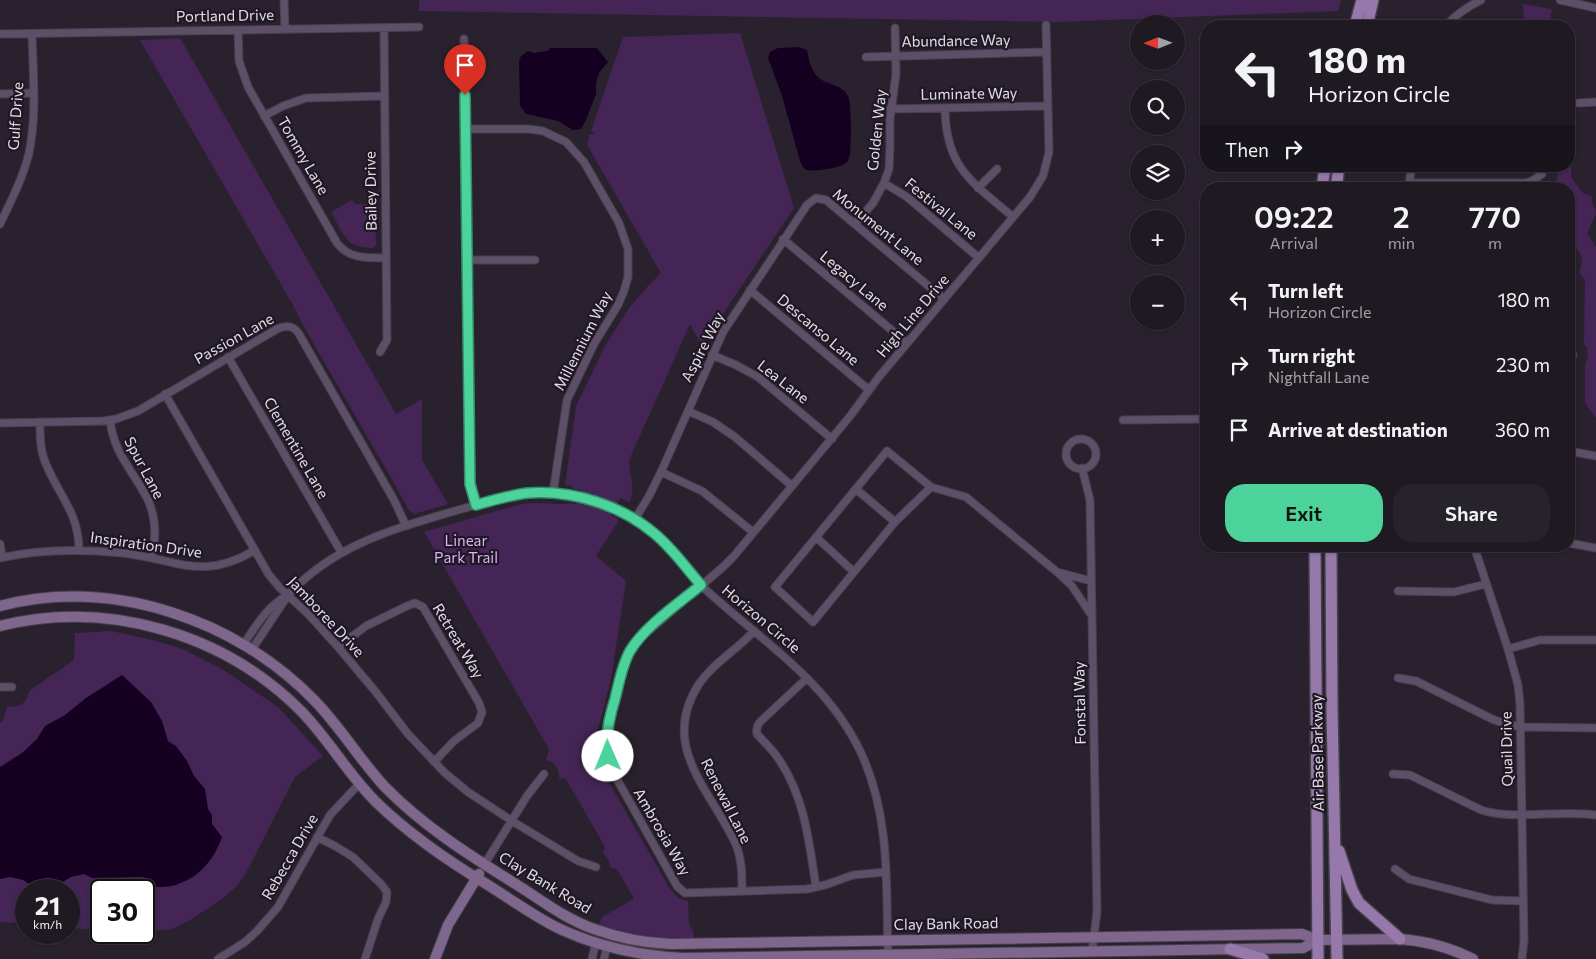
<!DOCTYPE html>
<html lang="en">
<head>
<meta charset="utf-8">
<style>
	:root { --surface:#1f1a22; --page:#27232a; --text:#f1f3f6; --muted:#a1a1a5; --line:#3c3840; --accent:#4cd39b }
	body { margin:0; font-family:Commissioner,sans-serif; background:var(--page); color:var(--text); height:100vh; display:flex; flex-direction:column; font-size:19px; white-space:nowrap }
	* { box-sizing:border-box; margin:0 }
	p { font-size:16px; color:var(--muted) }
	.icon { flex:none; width:28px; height:28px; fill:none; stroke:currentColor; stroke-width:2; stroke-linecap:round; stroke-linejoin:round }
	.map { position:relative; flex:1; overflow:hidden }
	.drawer { position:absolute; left:1200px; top:182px; width:375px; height:370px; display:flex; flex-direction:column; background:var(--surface); border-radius:20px; box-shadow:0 1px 4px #0004,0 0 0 1px var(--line) }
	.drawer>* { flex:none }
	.top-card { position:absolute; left:1200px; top:20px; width:375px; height:152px; border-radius:20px; box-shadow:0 1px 4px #0004,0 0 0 1px var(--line); background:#1f1a22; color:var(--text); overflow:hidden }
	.needle { width:32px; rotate:269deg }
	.fabs { position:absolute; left:1130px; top:15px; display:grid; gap:10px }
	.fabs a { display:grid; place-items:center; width:55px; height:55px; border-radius:50%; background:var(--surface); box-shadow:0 1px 4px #0004,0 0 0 1px var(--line); font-size:25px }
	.speed { position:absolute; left:15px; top:879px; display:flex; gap:10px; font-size:25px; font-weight:700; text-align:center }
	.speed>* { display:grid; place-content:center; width:65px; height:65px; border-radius:50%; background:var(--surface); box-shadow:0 1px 4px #0004,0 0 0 1px var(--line); line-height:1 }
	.speed small { font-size:12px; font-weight:400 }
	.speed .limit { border:2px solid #111; border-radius:8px; background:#fff; color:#111 }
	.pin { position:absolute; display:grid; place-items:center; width:42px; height:42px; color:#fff; margin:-51px -21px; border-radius:50% 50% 50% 0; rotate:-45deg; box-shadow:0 0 5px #0007 }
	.pin .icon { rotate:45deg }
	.me { position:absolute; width:55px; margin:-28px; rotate:359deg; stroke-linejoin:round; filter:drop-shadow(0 0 4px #0008) }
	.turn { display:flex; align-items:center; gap:18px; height:105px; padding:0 25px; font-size:22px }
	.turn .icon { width:65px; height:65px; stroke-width:2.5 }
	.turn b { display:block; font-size:35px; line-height:42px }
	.then { display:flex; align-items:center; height:48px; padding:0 25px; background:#0003; gap:10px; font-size:19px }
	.eta { display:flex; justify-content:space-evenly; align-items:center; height:85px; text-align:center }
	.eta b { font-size:30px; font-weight:600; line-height:35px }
	.button { display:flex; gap:10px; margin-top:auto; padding:10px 25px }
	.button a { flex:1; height:58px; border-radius:20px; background:var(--accent); color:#111; font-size:20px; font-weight:600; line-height:58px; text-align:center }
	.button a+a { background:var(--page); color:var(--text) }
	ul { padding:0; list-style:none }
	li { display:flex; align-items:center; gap:15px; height:65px; padding:0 25px }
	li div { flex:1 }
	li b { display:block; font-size:19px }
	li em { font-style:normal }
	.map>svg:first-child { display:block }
</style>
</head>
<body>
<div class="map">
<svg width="1596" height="959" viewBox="0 0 1596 959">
	<rect width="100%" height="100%" fill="#29222e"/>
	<path fill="#442555" d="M419 0H1341L1338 11 1057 22 419 11Z
		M1523 4 1552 9 1549 26H1524Z
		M740 33 794 208 704 342H700L690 324 629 460C629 475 637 488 629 502L620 498 611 515 618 519V522L596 556 626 581 611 679 592 753 670 889 678 898 688 901 689 923 693 931 694 938C661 939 631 935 599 925L602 917 634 899 617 869 611 868 608 859 603 853 605 847 566 779 559 778C559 768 555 762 546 760L549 749 424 532 503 509C510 508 515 505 522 504 535 502 548 504 561 504 567 504 570 503 576 504L581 490 574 489 572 486 565 485 576 406 606 344 630 307 647 287 661 273 587 145 590 134 593 135 594 132 591 131 623 37Z
		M180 38 396 414 422 399V460L448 504 414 514 408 509 398 490 303 325 293 305 140 40Z
		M1569 115 1571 117V177L1583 193 1592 196C1590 204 1596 207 1596 214L1587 233 1596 247V418L1585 403V366L1588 356 1587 347 1584 344 1585 280 1579 272C1584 262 1583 250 1571 245L1576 210 1569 199V189H1561L1556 182 1558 175 1555 166H1569Z
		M352 200 355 204H375L376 245 373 248C345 248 343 233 331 212Z
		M111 631 153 640 183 649 222 669 278 707 323 756 295 777 247 871 237 886 222 899 190 920 172 929 144 932V890H101V930L69 928V890H26V924L0 922V723L3 721 7 706 13 707 21 705 26 700 30 690 74 660 75 633Z"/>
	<path fill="#160022" d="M799 47 807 50C809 60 811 71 819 78 827 85 843 85 848 96 852 104 851 144 850 154 850 155 848 160 848 161 843 168 815 172 807 170 803 169 802 165 800 161L782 96 768 58 770 52 778 48Z
		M550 48H597L608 62 599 73 596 84V94L586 120 581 129 573 130 558 121 526 114 520 106 519 61 521 56 528 51 534 53 548 51Z
		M122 675 151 702 162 721 168 741 176 746 187 761 194 776 205 789 208 809 212 815V824L222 837C215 858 200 877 178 884 169 888 160 886 151 888L143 877 92 878 84 874 71 877 53 888H35L23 880 10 877 0 879V767L22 753 37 739 45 726 65 715 86 698Z"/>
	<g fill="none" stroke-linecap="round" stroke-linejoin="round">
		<defs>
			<path id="street" d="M284 0 285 29
				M1560 0 1596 8
				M1446 26C1456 14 1467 7 1481 0
				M238 30 239 61 248 87 337 243C349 259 367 258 386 258
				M0 34 419 27
				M464 39 470 484 476 505
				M866 57 1047 52
				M0 94 33 93
				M1578 103 1596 102
				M890 109 1048 106
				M945 109C946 168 972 182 1013 217
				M264 116 283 106 306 98 384 96
				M466 129H529L543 131 566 142 584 162 619 223 628 249V277L624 291 618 305 594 344 567 400 553 493
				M884 183 907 197 979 258
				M1409 183H1525L1532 181 1542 174
				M978 188 997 169
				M1408 189 1412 166
				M0 224C11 201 23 178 29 153 37 114 33 73 32 34
				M855 224 873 203 884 183 889 169 890 148V119L896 74 895 28
				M783 239 907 343
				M467 260H535
				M750 290 869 390
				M380 352 387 340 384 28
				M712 355 736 365 758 377 832 439
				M1569 355H1573
				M228 357 341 552
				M165 394 269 575 280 588 309 615 338 647 375 691 408 734 445 773 468 792 512 821 578 861 596 867
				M688 411 713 422 735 437 792 486
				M110 420C114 455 133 470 148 500 156 518 156 539 152 557
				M1123 420 1206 419
				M40 422C40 436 40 451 46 464 59 496 79 513 79 550
				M0 423 103 421 116 419 138 411 277 329C286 325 293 325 299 334L394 500 406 526
				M1066 454a15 15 0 1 1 30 0a15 15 0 1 1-30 0Z
				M1569 451 1596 456
				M1082 468 1090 500 1097 912 1092 951
				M661 472 702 491 753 532
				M931 487 895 522 813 622 775 587 887 451 931 487 966 497 1057 572
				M856 489 895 522
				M635 519 649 496 661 472 723 332 807 205 816 198 826 200 944 299
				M816 537 854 572
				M1569 543 1596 548
				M0 544 2 557
				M1474 546 1508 649 1518 685 1520 704 1524 940 1522 959
				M0 558C40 549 81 549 122 553 177 559 201 582 255 550
				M1091 581 1057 572 1072 586 1092 616
				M1398 591 1454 592 1486 584
				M243 645C256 626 267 606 288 595
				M338 647 366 626 407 606 415 603 423 607 479 703 482 712 478 723 454 741 434 762
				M1508 649 1540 640H1596
				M251 651 288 595C335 544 394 529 458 510 481 504 505 495 529 493 561 491 594 498 622 512 657 530 677 559 702 586 711 595 721 603 730 611 780 653 834 693 862 755 891 819 886 889 888 958
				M807 678 761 721C757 725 756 729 757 734 764 742 772 749 778 758 805 797 809 842 816 887
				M1398 678 1416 681 1492 719 1506 724 1521 727 1596 728
				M0 687H12
				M1393 774 1410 775 1481 810C1516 821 1559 809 1596 815
				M317 837 335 846 353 857 381 884 387 892 386 902 378 919 365 959
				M484 865 527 796 544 774
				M1395 869 1409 879 1492 900 1523 901
				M886 872 853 875 825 885 807 889 685 893 677 886 614 774 608 756 607 738 609 719 625 663 631 650 639 639 723 567 734 556 851 415 878 378 1030 197 1043 176 1049 152 1046 25
				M742 891C742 876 742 859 736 845 712 791 658 747 699 684 713 663 737 650 754 631
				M218 959 245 942 257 931 278 907 330 815 359 784
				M592 959 596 942
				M604 959 607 946"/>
			<path id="secondary" d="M0 606C112 577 236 619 315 701 341 728 360 760 385 787 425 828 474 858 522 888 545 903 568 920 594 929 619 938 645 943 671 944L1302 934 1318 940 1400 939C1426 941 1449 947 1473 959
				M0 626C108 599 225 634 302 712 329 740 348 774 376 802 410 835 448 861 488 885 512 900 535 917 560 929 599 947 641 956 684 958L1303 948 1318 940
				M435 959 448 925 479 874"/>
			<path id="primary" d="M1355 26 1362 0
				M1367 26 1373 0
				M1322 189 1325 166
				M1336 189 1339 166
				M1315 546 1318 959
				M1331 546 1332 709 1337 959
				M1339 851 1352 890 1359 903 1400 939
				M1230 949 1263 959"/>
		</defs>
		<use href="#street" stroke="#46404b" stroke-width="9"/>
		<use href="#secondary" stroke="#46404b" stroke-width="12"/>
		<use href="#primary" stroke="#46404b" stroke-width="14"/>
		<use href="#street" stroke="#5e4f68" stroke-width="7"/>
		<use href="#secondary" stroke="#7e668d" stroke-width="10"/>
		<use href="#primary" stroke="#9778aa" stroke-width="11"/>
	</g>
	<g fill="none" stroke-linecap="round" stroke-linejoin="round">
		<defs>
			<path id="route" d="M465 95 470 484 476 505C493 500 510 495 528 493 573 490 621 505 655 534 673 549 686 568 701 585 679 603 644 627 630 651 622 665 619 683 615 699 609 718 605 736 608 756"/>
		</defs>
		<use href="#route" stroke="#318965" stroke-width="12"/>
		<use href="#route" stroke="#4cd39b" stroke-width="9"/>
	</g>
	<g text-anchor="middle" stroke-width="4.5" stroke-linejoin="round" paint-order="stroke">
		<g font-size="15" fill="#e1dce5" stroke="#1f1824">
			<text transform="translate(225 16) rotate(-1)" y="5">Portland Drive</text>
			<text transform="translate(956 41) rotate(-1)" y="5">Abundance Way</text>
			<text transform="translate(969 94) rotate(-1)" y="5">Luminate Way</text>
			<text transform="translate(16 116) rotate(-86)" y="5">Gulf Drive</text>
			<text transform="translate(877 130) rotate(-84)" y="5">Golden Way</text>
			<text transform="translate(303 156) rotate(60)" y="5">Tommy Lane</text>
			<text transform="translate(371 191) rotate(-91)" y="5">Bailey Drive</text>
			<text transform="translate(941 209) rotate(39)" y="5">Festival Lane</text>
			<text transform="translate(878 227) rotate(39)" y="5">Monument Lane</text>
			<text transform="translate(854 281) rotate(40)" y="5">Legacy Lane</text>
			<text transform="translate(913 316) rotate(-50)" y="5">High Line Drive</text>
			<text transform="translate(818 330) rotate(40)" y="5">Descanso Lane</text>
			<text transform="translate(234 339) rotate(-29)" y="5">Passion Lane</text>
			<text transform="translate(583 341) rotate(-63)" y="5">Millennium Way</text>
			<text transform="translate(703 347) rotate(-63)" y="5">Aspire Way</text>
			<text transform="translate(783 382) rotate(38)" y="5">Lea Lane</text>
			<text transform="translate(296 448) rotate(60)" y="5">Clementine Lane</text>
			<text transform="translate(144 468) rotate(62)" y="5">Spur Lane</text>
			<text transform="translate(146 545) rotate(8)" y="5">Inspiration Drive</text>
			<text transform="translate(326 617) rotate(47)" y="5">Jamboree Drive</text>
			<text transform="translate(761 619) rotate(40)" y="5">Horizon Circle</text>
			<text transform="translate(458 641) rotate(59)" y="5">Retreat Way</text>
			<text transform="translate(1080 703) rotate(-91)" y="5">Fonstal Way</text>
			<text transform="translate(1507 749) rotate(-91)" y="5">Quail Drive</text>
			<text transform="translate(1318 753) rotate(-91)" y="5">Air Base Parkway</text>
			<text transform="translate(726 801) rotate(63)" y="5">Renewal Lane</text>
			<text transform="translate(662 832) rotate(60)" y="5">Ambrosia Way</text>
			<text transform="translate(290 857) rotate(-60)" y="5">Rebecca Drive</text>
			<text transform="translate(545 883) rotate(31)" y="5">Clay Bank Road</text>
			<text transform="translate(946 924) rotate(-1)" y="5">Clay Bank Road</text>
		</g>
		<g font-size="15" fill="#dbb2f5" stroke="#1f1824">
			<text x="466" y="546">Linear<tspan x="466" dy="17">Park Trail</tspan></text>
		</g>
	</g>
</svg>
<div class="fabs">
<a><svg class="needle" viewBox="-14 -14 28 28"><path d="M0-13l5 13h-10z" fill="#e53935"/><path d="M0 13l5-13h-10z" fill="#a1a1a5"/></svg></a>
<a><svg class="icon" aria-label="search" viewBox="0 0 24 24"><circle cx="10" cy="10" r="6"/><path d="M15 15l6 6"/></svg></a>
<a><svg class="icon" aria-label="layers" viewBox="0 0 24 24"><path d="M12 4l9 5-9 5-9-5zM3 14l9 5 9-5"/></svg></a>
<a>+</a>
<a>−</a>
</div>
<div class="speed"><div>21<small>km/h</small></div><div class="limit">30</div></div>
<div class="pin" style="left:465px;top:95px;background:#d93025"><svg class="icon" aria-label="arrive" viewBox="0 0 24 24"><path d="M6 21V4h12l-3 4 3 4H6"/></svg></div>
<svg class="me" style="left:608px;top:756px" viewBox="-20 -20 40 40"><circle r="19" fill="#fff"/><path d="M0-13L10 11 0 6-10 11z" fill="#4cd39b"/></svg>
<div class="top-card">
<div class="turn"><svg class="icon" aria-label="left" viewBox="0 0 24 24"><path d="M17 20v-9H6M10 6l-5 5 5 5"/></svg><div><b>180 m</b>Horizon Circle</div></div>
<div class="then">Then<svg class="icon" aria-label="right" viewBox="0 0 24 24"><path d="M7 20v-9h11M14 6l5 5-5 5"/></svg></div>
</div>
<section class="drawer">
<div class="eta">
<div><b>09:22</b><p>Arrival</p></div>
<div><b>2</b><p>min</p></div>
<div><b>770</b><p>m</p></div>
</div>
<ul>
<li><svg class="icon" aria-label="left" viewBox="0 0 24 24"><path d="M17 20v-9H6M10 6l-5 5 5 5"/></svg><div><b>Turn left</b><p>Horizon Circle</p></div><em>180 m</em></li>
<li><svg class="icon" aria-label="right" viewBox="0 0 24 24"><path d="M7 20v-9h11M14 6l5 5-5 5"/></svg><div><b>Turn right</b><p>Nightfall Lane</p></div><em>230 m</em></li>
<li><svg class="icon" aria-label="arrive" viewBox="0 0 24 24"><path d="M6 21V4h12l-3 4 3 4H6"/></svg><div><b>Arrive at destination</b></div><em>360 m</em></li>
</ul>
<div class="button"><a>Exit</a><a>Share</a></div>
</section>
</div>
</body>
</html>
